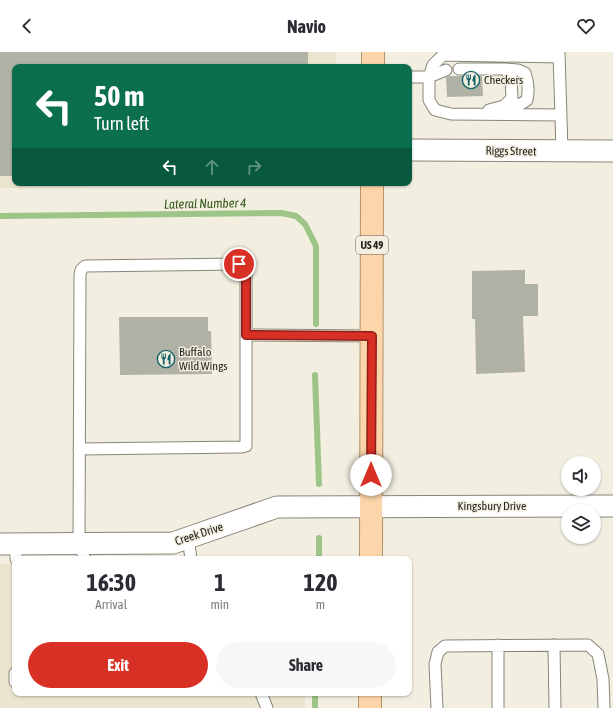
<!DOCTYPE html>
<html lang="en">
<head>
<meta charset="utf-8">
<style>
	:root { --surface:#fff; --page:#f7f7f7; --text:#2b2b33; --muted:#7c7c81; --accent:#d93025 }
	body { margin:0; font-family:"Asap Condensed",sans-serif; background:var(--page); color:var(--text); height:100vh; display:flex; flex-direction:column; font-size:15px; white-space:nowrap }
	* { box-sizing:border-box; margin:0 }
	p { font-size:13px; color:var(--muted) }
	.icon { flex:none; width:22px; height:22px; fill:none; stroke:currentColor; stroke-width:2; stroke-linecap:round; stroke-linejoin:round }
	.map { position:relative; flex:1; overflow:hidden }
	.panel { position:absolute; left:12px; top:504px; width:400px; height:140px; display:flex; flex-direction:column; background:var(--surface); border-radius:8px; box-shadow:0 1px 3px #0004 }
	.panel>* { flex:none }
	.guide { position:absolute; left:12px; top:12px; width:400px; height:122px; border-radius:8px; box-shadow:0 1px 3px #0004; background:#0b6e4f; color:#fff; overflow:hidden }
	.fabs { position:absolute; left:561px; top:404px; display:grid; gap:8px }
	.fabs a { display:grid; place-items:center; width:40px; height:40px; border-radius:50%; background:var(--surface); box-shadow:0 1px 3px #0004; font-size:20px }
	.pin { position:absolute; display:grid; place-items:center; width:34px; height:34px; color:#fff; margin:-17px; border:2px solid #fff; border-radius:50%; box-shadow:0 1px 4px #0007 }
	.me { position:absolute; width:44px; margin:-22px; rotate:0deg; stroke-linejoin:round; filter:drop-shadow(0 0 3px #0008) }
	.turn { display:flex; align-items:center; gap:14px; height:84px; padding:0 16px; font-size:18px }
	.turn .icon { width:52px; height:52px; stroke-width:2.5 }
	.turn b { display:block; font-size:28px; line-height:34px }
	.lanes { display:flex; align-items:center; height:38px; padding:0 16px; background:#0003; justify-content:center; gap:20px; direction:ltr }
	.lanes .off { opacity:.35 }
	.eta { display:flex; justify-content:space-evenly; align-items:center; height:68px; text-align:center }
	.eta b { font-size:24px; font-weight:700; line-height:28px }
	.action { display:flex; gap:8px; margin-top:auto; padding:8px 16px }
	.action a { flex:1; height:46px; border-radius:24px; background:var(--accent); color:#fff; font-size:16px; font-weight:700; line-height:46px; text-align:center }
	.action a+a { background:var(--page); color:var(--text) }
	header { display:flex; justify-content:space-between; align-items:center; height:52px; padding:0 16px; background:var(--surface); font-size:18px; font-weight:700 }
	.map>svg:first-child { display:block }
</style>
</head>
<body>
<header><svg class="icon" aria-label="back" viewBox="0 0 24 24"><path d="M15 5l-7 7 7 7"/></svg>Navio<svg class="icon" aria-label="heart" viewBox="0 0 24 24"><path d="M12 20l-8-8c-3-5 5-10 8-4 3-6 11-1 8 4z"/></svg></header>
<div class="map">
<svg width="613" height="656" viewBox="0 0 613 656">
	<rect width="100%" height="100%" fill="#f2eee0"/>
	<path fill="#ebe4cf" d="M0 0H336V15H15V131H280L0 136Z
		M0 512H15V641H305V656H0Z"/>
	<g fill="none" stroke-linecap="round" stroke-linejoin="round">
		<path stroke="#9cc587" stroke-width="6" d="M0 164 282 161 296 164 305 172 316 194V272
			M315 323 319 432
			M319 507V486
			M315 656V641"/>
	</g>
	<path fill="#b0b2a5" d="M0 0H308V15H15V124H0Z
		M450 24H482L483 44 447 45 446 25Z
		M525 218V232H538V264H523L525 320 476 322 475 267H472V219Z
		M119 265H208V279H211L212 322 120 323Z"/>
	<g fill="none" stroke-linecap="round" stroke-linejoin="round">
		<defs>
			<path id="service" d="M446 0 433 13 429 25V48L435 58 451 62 560 63
				M559 0 562 99
				M444 3 559 5
				M459 17H505L511 25 512 46 504 54 489 58
				M409 25H429L446 18
				M504 54 521 52 527 48C529 39 528 29 525 21L518 18 505 17
				M246 283 371 284
				M79 397 242 395 246 394V217L243 213 239 212 85 214 81 218 80 223 79 492 85 507
				M188 486 191 507
				M16 507V492
				M498 593V656
				M554 593 555 656
				M15 621V630
				M261 641 267 656
				M437 656 435 612 438 600 445 594 588 593 598 602 603 627 604 656"/>
			<path id="minor" d="M409 98 613 99
				M0 492 173 491 277 455 613 454"/>
			<path id="trunk" d="M373 15V0
				M371 507 372 131
				M370 656V641"/>
		</defs>
		<use href="#service" stroke="#898578" stroke-width="13"/>
		<use href="#minor" stroke="#898578" stroke-width="23"/>
		<use href="#trunk" stroke="#b1926b" stroke-width="24"/>
		<use href="#service" stroke="#fff" stroke-width="11"/>
		<use href="#minor" stroke="#fff" stroke-width="21"/>
		<use href="#trunk" stroke="#fcd6aa" stroke-width="22"/>
	</g>
	<g fill="none" stroke-linecap="round" stroke-linejoin="round">
		<defs>
			<path id="route" d="M239 212 243 214 246 217V283L372 284 371 423"/>
		</defs>
		<use href="#route" stroke="#8d1f18" stroke-width="10"/>
		<use href="#route" stroke="#d93025" stroke-width="7"/>
	</g>
	<defs>
		<symbol id="restaurant-ring" viewBox="-11 -11 22 22"><circle r="9.5" fill="#f2eee0" stroke="#136367" stroke-width="1.5"/><path d="M-5-6h1v4h1v-4h1v4h1v-4h1v5L-1.5 .5V6h-2V.5L-5-1ZM5-6V6H3V1.5H1.5Q1.5-4 5-6Z" fill="#136367"/></symbol>
	</defs>
	<g fill-rule="evenodd">
		<use href="#restaurant-ring" x="461" y="18" width="20" height="20"/>
		<use href="#restaurant-ring" x="156" y="297" width="20" height="20"/>
	</g>
	<g text-anchor="middle" stroke-width="3" stroke-linejoin="round" paint-order="stroke">
		<rect fill="#f2eee0" stroke="#64615a" stroke-width="1" x="356" y="184" width="32" height="18" rx="3"/>
		<g font-size="11" font-weight="bold" fill="#272520">
			<text x="372" y="197">US 49</text>
		</g>
		<g font-size="12" fill="#272520" stroke="#f2eee0" text-anchor="start">
			<text x="484" y="32">Checkers</text>
			<text x="179" y="304">Buffalo<tspan x="179" dy="14">Wild Wings</tspan></text>
		</g>
		<g font-size="12" fill="#272520" stroke="#f2eee0">
			<text transform="translate(511 99) rotate(1)" y="4">Riggs Street</text>
			<text x="492" y="458">Kingsbury Drive</text>
			<text transform="translate(199 482) rotate(-18)" y="4">Creek Drive</text>
		</g>
		<g font-size="13" font-style="italic" fill="#325819" stroke="#f2eee0">
			<text transform="translate(205 151) rotate(-1)" y="5">Lateral Number 4</text>
		</g>
	</g>
</svg>
<div class="fabs">
<a><svg class="icon" aria-label="sound" viewBox="0 0 24 24"><path d="M4 9h4l5-4v14l-5-4H4zM17 9q2 3 0 6"/></svg></a>
<a><svg class="icon" aria-label="layers" viewBox="0 0 24 24"><path d="M12 4l9 5-9 5-9-5zM3 14l9 5 9-5"/></svg></a>
</div>
<div class="pin" style="left:239px;top:212px;background:#d93025"><svg class="icon" aria-label="arrive" viewBox="0 0 24 24"><path d="M6 21V4h12l-3 4 3 4H6"/></svg></div>
<svg class="me" style="left:371px;top:423px" viewBox="-20 -20 40 40"><circle r="19" fill="#fff"/><path d="M0-13L10 11 0 6-10 11z" fill="#d93025"/></svg>
<div class="guide">
<div class="turn"><svg class="icon" aria-label="left" viewBox="0 0 24 24"><path d="M17 20v-9H6M10 6l-5 5 5 5"/></svg><div><b>50 m</b>Turn left</div></div>
<div class="lanes"><svg class="icon" aria-label="left" viewBox="0 0 24 24"><path d="M17 20v-9H6M10 6l-5 5 5 5"/></svg><svg class="icon off" aria-label="ahead" viewBox="0 0 24 24"><path d="M12 20V5M6 11l6-6 6 6"/></svg><svg class="icon off" aria-label="right" viewBox="0 0 24 24"><path d="M7 20v-9h11M14 6l5 5-5 5"/></svg></div>
</div>
<section class="panel">
<div class="eta">
<div><b>16:30</b><p>Arrival</p></div>
<div><b>1</b><p>min</p></div>
<div><b>120</b><p>m</p></div>
</div>
<div class="action"><a>Exit</a><a>Share</a></div>
</section>
</div>
</body>
</html>
